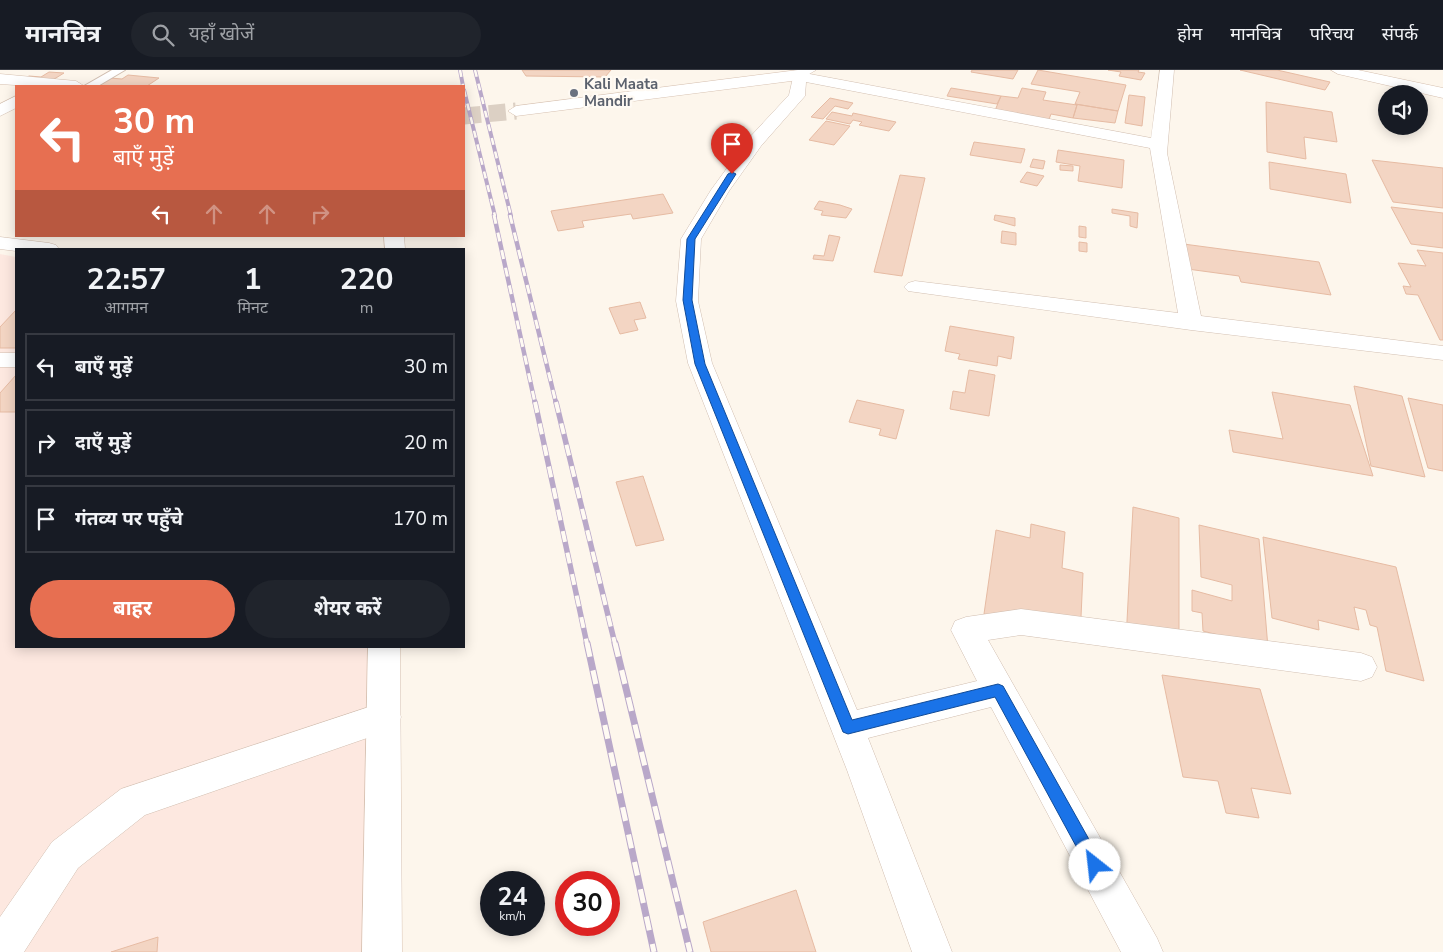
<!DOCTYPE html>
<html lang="hi">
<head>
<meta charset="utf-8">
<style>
	:root { --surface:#171b24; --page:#20242c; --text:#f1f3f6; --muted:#9ea1a6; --line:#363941; --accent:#e76f51 }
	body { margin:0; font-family:"Nunito Sans","Noto Sans Devanagari",sans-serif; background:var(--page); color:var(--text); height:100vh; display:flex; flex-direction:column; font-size:19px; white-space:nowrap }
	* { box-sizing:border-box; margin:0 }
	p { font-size:16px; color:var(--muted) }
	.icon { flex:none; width:28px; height:28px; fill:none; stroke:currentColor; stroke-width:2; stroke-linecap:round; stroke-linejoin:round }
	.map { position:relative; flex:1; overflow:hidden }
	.drawer { position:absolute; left:15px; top:178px; width:450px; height:400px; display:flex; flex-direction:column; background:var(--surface); border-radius:0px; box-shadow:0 2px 12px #0003 }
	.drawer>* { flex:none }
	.top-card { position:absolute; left:15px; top:15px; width:450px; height:152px; border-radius:0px; box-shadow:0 2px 12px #0003; background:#e76f51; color:#fff; overflow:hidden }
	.fabs { position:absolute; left:1378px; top:15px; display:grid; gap:10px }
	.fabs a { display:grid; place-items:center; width:50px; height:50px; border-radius:50%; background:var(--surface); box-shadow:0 2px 12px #0003; font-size:25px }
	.speed { position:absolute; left:480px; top:801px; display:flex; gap:10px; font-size:25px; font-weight:700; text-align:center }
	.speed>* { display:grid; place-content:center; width:65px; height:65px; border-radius:50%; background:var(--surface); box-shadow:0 2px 12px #0003; line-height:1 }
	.speed small { font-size:12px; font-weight:400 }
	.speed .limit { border:8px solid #d22; background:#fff; color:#111 }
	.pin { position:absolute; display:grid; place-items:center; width:42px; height:42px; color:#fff; margin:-51px -21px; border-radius:50% 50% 50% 0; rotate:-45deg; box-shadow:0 0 5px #0007 }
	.pin .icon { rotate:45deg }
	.me { position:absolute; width:55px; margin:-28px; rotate:331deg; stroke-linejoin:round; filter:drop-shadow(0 0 4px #0008) }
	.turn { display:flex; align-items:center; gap:18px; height:105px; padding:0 15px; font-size:22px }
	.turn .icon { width:65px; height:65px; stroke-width:2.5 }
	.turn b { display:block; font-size:35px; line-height:42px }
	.lanes { display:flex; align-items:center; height:48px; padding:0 15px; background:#0003; justify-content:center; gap:25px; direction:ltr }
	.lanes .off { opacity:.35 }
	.eta { display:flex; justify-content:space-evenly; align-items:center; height:85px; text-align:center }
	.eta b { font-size:30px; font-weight:700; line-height:35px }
	.button { display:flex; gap:10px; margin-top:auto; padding:10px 15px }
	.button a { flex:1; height:58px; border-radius:30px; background:var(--accent); color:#fff; font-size:20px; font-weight:700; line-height:58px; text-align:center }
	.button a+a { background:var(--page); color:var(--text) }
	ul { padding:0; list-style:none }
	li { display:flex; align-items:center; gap:15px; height:68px; margin:0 10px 8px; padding:0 5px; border:2px solid var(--line); border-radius:0px }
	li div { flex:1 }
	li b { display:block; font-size:19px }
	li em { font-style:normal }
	header { display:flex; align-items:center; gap:30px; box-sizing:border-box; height:70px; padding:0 25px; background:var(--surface); border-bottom:1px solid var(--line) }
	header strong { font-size:24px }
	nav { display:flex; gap:28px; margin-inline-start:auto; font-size:18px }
	.search { width:350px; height:45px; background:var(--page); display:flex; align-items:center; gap:12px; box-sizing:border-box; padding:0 18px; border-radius:28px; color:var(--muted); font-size:19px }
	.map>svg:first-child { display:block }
</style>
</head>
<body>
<header>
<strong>मानचित्र</strong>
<div class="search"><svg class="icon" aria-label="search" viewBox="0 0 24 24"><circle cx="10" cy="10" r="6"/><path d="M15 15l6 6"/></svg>यहाँ खोजें</div>
<nav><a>होम</a><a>मानचित्र</a><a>परिचय</a><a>संपर्क</a></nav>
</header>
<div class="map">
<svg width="1443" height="882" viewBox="0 0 1443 882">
	<rect width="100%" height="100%" fill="#fdf6ec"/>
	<path fill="#fde8e0" d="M0 184 16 187V576H371L375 882H0Z"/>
	<path fill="#f3d5c3" stroke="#e6bba3" d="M522 0H611L605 7 526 6Z
		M972 0H1018L1013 9 971 2Z
		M1038 0 1126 15 1118 41 1075 34 1080 22 1031 14Z
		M1108 0H1139L1138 2 1145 3 1141 10 1119 6 1121 2Z
		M1240 0H1277L1330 12 1325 20Z
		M49 2 64 3 51 11 24 9 29 6 41 7Z
		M128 5 159 8 147 16H95L110 8 122 9Z
		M951 18 1001 26 997 34 947 26Z
		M1022 18 1046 22 1043 30 1077 35 1073 48 1051 44 1048 52 994 43 1001 26 1018 28Z
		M1129 25 1145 27 1142 56 1125 53Z
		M830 28 853 33 848 39 835 36 823 49 811 47Z
		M1266 32 1332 42 1337 72 1304 67 1306 89 1267 82Z
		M1075 34 1118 41 1115 53 1073 48 1077 35Z
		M832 42 852 46 853 43 896 52 889 61 859 55 862 52 853 50 850 54 826 49Z
		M826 51 850 56 834 75 809 70Z
		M974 72 1025 79 1021 93 970 85Z
		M1058 80 1124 90 1122 118 1078 111 1080 96 1056 92Z
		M1033 89 1045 91 1043 99 1030 97Z
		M1372 90 1443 98V138L1393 132Z
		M1269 92 1346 104 1351 133 1270 119Z
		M1060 95 1073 96V101L1060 100Z
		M1027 102 1044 106 1037 116 1020 112Z
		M900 105 925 108 902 206 874 202Z
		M663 124 673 143 633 149 631 144 582 151 584 157 558 161 551 141Z
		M819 131 840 135 852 139 846 148 821 145 823 141 814 139Z
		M1391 137 1443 143V178L1411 174Z
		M1112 139 1138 143 1137 158 1130 156V146L1112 143Z
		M995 145 1015 148V156L994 150Z
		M1079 156 1086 157V168L1079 167Z
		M1002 161 1016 163V175L1001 173Z
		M829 165 840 167 833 191 813 189 814 185 824 186Z
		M1079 172 1087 173V182L1079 181Z
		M1176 173 1319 192 1331 225 1241 212 1239 206 1180 198Z
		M1417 180 1443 183V270H1440L1418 225 1406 224 1403 216 1411 217 1398 193 1426 196Z
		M640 232 646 248 634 250 638 260 620 264 609 238Z
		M16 240V278H0V257Z
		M950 256 1014 267 1011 289 998 286 997 296 958 289 960 284 945 281Z
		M969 300 995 305 989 346 950 339 953 321 965 323Z
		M16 305V342H0V323Z
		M1354 316 1402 326 1425 407 1371 396Z
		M1272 322 1350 335 1373 406 1233 382 1229 360 1283 369Z
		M1408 328 1443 335V401L1428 398Z
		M857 330 904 340 896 369 879 365 881 359 849 352Z
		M643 406 664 470 636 476 616 412Z
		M1133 437 1179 448V585L1126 570Z
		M1031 454 1065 462 1062 498 1083 503 1080 569 984 544 996 460 1030 468Z
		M1199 455 1259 469 1268 578 1203 561 1202 543 1192 541V520L1232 531V515L1201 507Z
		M1263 467 1396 497 1424 611 1386 601 1377 557 1370 555 1366 540 1354 537 1359 560 1318 550 1319 560 1272 548Z
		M1162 605 1260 619 1291 724 1251 718 1259 748 1226 743 1218 711 1183 707Z
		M796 820 816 882H711L703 852Z
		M158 867 157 882H111Z"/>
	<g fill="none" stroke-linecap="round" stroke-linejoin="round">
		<path stroke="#dcd0c4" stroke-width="17" stroke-dasharray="17 8" stroke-linecap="butt" d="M464 46 516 41"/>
		<defs>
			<path id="lane" d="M112 0H125L98 16H84Z"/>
			<path id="street" d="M1160 0H1174L1167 83 1201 246 1443 276V290L1191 260 908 221 904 217 908 213 915 211 1178 243 1150 78 806 12 805 26 761 76 729 121 701 169 698 231 712 293 857 640 977 611 951 560 955 551 966 547 1021 539 1361 583 1372 587 1377 597 1372 607 1361 611 1021 565 988 570 1157 868 1163 882H1121L991 637 868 668 952 882H912L847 700 688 293 676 231 681 169 711 120 749 68 789 25 794 3 799 2 1151 68Z
				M16 26V38L0 46V34Z
				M0 167 49 173 56 175 59 179H16V181L0 179Z
				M0 283H16V297H0Z
				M384 632 396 636 401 647 396 658 145 745 78 798 24 882H0V847L52 772 121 719Z"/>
			<path id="secondary" d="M798 0H816L799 10 516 46 508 41 516 36Z
				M1331 0H1358L1443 18V28L1338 4Z
				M0 4 76 11 84 16H30L0 14Z
				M384 166H404L405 179H385Z
				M368 576H400L402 882H362Z"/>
		</defs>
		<use href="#lane" stroke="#d1beb0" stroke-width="2"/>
		<use href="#street" stroke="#d1beb0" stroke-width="1"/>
		<use href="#secondary" stroke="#d6c0b0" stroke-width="1"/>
		<use href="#lane" fill="#fff" fill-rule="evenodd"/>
		<use href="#street" fill="#fff" fill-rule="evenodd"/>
		<use href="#secondary" fill="#fff" fill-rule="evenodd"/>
		<defs>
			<path id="rail-far3" d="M460 0 463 16
				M475 0 511 146
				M464 20 495 146"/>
			<path id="rail-far2" d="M494 145 535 333
				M510 145 556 333"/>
			<path id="rail-far1" d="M535 332 587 574
				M556 332 615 574"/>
			<path id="rail" d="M587 573 654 882
				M615 573 690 882"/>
		</defs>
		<use href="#rail-far3" stroke="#b9a8c9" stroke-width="4"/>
		<use href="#rail-far2" stroke="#b9a8c9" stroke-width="4.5"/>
		<use href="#rail-far1" stroke="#b9a8c9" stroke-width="5.5"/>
		<use href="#rail" stroke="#b9a8c9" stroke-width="7"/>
		<use href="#rail-far3" stroke="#fffaf3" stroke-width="2.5" stroke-dasharray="7" stroke-linecap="butt"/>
		<use href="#rail-far2" stroke="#fffaf3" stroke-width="3" stroke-dasharray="9" stroke-linecap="butt"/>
		<use href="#rail-far1" stroke="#fffaf3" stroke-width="4" stroke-dasharray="11" stroke-linecap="butt"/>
		<use href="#rail" stroke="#fffaf3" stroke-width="5" stroke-dasharray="14" stroke-linecap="butt"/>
	</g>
	<path fill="#1a73e8" stroke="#114b97" d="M732 102 736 104 695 169 692 230 705 294 852 650 998 614 1003 616 1100 789 1102 795 1100 800 1095 802 1089 800 995 627 848 664 843 662 695 294 683 230 687 169 728 104Z"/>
	<circle fill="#6b7280" stroke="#fffaf3" stroke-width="2" cx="574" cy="23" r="5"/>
	<g text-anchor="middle" stroke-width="4.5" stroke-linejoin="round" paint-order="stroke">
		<g font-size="15" font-weight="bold" fill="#5b616d" stroke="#fffaf3" text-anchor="start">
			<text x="584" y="19">Kali Maata<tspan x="584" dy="17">Mandir</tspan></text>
		</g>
	</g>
</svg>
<div class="fabs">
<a><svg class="icon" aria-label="sound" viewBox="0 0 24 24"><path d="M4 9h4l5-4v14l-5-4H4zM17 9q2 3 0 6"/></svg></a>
</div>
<div class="speed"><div>24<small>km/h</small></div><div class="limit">30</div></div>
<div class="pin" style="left:732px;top:104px;background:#d93025"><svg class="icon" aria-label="arrive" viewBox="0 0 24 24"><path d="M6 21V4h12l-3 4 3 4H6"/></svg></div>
<svg class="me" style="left:1095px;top:795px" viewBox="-20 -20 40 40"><circle r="19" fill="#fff"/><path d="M0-13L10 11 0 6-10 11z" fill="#1a73e8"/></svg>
<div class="top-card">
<div class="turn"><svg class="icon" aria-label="left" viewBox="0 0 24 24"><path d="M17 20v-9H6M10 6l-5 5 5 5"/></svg><div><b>30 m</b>बाएँ मुड़ें</div></div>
<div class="lanes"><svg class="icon" aria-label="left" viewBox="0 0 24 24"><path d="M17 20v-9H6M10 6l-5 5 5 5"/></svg><svg class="icon off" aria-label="ahead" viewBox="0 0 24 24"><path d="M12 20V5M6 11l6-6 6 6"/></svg><svg class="icon off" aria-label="ahead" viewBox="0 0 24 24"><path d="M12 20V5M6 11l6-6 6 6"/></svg><svg class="icon off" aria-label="right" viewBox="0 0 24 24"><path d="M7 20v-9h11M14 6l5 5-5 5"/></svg></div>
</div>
<section class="drawer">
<div class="eta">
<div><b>22:57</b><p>आगमन</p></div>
<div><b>1</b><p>मिनट</p></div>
<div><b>220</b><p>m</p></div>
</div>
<ul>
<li><svg class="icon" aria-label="left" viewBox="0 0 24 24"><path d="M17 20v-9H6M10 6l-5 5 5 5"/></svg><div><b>बाएँ मुड़ें</b></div><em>30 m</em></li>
<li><svg class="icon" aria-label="right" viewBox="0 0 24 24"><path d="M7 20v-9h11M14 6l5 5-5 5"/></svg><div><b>दाएँ मुड़ें</b></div><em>20 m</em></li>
<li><svg class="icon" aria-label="arrive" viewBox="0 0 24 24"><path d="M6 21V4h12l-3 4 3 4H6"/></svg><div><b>गंतव्य पर पहुँचे</b></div><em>170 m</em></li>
</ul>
<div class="button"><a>बाहर</a><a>शेयर करें</a></div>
</section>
</div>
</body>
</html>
